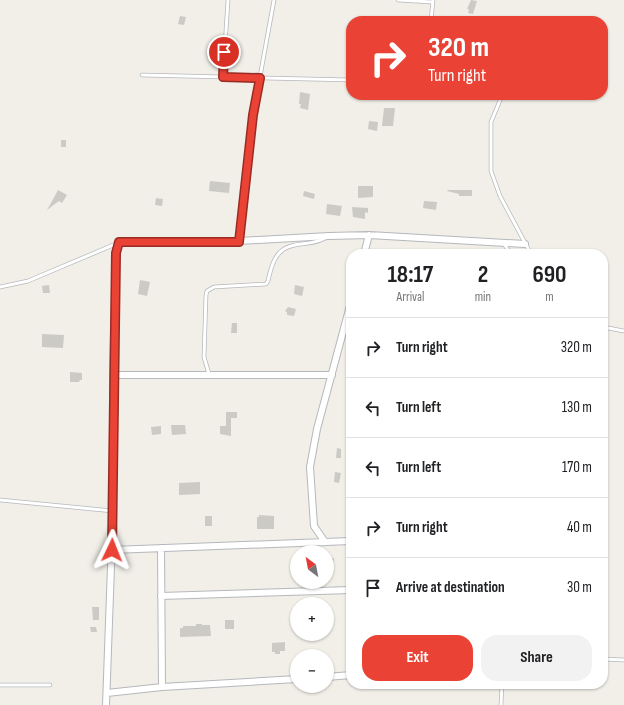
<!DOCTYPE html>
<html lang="en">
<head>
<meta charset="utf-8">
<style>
	:root { --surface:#fff; --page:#f2f2f2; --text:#202124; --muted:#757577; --line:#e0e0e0; --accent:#ea4335 }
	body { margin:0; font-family:"Sofia Sans Condensed",sans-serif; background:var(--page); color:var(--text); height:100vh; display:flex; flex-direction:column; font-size:15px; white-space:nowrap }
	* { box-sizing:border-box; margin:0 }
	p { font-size:13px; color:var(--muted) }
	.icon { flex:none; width:22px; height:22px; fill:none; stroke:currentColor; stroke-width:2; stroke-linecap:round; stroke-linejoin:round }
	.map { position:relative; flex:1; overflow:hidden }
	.sheet { position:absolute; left:346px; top:249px; width:262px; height:440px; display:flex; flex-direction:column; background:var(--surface); border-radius:16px; box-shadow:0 1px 3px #0004 }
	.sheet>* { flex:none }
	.guide { position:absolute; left:346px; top:16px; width:262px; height:84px; border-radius:16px; box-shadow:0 1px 3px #0004; background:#ea4335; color:#fff; overflow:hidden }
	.needle { width:26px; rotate:328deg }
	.tools { position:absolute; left:290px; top:545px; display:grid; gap:8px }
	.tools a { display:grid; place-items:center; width:44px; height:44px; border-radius:50%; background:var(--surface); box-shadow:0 1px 3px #0004; font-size:20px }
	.pin { position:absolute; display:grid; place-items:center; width:34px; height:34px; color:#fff; margin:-17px; border:2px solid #fff; border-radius:50%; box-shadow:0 1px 4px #0007 }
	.me { position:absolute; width:44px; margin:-22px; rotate:2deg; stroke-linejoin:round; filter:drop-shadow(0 0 3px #0008) }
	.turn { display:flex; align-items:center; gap:14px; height:84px; padding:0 16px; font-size:18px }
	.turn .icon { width:52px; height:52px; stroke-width:2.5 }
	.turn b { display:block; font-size:28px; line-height:34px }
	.eta { display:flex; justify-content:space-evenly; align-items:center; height:68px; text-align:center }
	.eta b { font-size:24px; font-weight:700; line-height:28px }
	.primary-button { display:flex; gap:8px; margin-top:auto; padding:8px 16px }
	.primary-button a { flex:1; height:46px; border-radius:16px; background:var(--accent); color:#fff; font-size:16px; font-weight:700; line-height:46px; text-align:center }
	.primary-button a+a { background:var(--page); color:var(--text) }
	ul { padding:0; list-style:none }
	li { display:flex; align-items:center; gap:12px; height:60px; padding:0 16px; border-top:1px solid var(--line) }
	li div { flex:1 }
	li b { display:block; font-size:15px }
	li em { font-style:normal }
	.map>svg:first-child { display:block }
</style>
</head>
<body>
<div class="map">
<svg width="624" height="705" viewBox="0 0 624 705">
	<rect width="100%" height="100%" fill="#f1efe8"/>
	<path fill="#cccac5" d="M471 0 477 1 473 14 468 13 469 9H467Z
		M180 16 186 17 184 25 178 24Z
		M398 16 413 18 412 21H397Z
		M300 92 310 94 308 110 300 108 301 104H299Z
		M384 108H395L393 126H382Z
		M369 121 378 122 377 131 368 129Z
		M61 140H66V147H61Z
		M210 181 230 183 229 193 209 191Z
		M358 186H373V197L358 198Z
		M58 190 67 195 62 203 59 201 47 210Z
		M448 190H472V196H459V194L447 191Z
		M304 191 315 194 314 199 303 196Z
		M156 198 163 199 162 206 155 205Z
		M424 201 437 202 436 210 423 208Z
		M327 204 342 206 340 216 326 214Z
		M352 207 368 208V213L365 212V219L353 217Z
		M140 280 150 282 147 296 138 294Z
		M49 285 50 293H43L42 286Z
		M295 285 304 287 302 296 294 294Z
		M288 307 296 309 294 316 287 315V312L285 311Z
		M232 323H237V333H231Z
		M42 334 64 335 63 348 42 347Z
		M70 372 82 373V380H80L79 382H70Z
		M226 412H237V418H231V436L220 434V426H226Z
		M171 425H185L186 434 172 435Z
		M161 426V434L152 435 151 427Z
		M337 448 341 449V458H336Z
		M335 472 341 473 339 483 334 482Z
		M200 482V494L179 495V483Z
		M259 515 274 516V529H257V517H259Z
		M205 516H212V526H205Z
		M327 558H334L333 566H327Z
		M92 607H99V620H93Z
		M225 620H234V629H225Z
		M196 624H202V625H210L211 636 180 637V628H183V626H196Z
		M90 627H96L97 632H91Z
		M285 642V651H280V654H275V652H272V643Z"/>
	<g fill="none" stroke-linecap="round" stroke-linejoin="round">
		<defs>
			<path id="lane" d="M398 0 432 2
				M431 21 433 0
				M142 75 351 80
				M223 77 228 0
				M500 95 501 98 491 122V171L500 196 531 254
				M239 241 253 115 274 0
				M504 244 511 254
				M0 287 28 281 118 243
				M603 327 624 331
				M209 374 204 357 206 295 207 291 214 287 266 284 268 281C271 267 275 250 291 246 304 242 313 245 325 238
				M0 500 113 511
				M603 659 624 660
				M0 685H50
				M501 705 502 684"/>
			<path id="street" d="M364 254 369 235
				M113 375H332
				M325 542 314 526 310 467 317 429 351 302
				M161 548 162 687
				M112 550 351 541
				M161 596 351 590
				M327 677 351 675
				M107 693 162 687 297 679
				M106 705 113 511V375L116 253 119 243 239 241 329 236 369 235 525 244"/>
		</defs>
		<use href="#lane" stroke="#b5b8bc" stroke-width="4.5"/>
		<use href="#street" stroke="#b5b8bc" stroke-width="8"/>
		<use href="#lane" stroke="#fff" stroke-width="3"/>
		<use href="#street" stroke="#fff" stroke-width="6"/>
	</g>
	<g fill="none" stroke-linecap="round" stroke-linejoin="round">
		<defs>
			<path id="route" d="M112 550 116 253 119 242H239L253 115 260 78 223 77 224 52"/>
		</defs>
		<use href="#route" stroke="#982c22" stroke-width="10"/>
		<use href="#route" stroke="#ea4335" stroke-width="7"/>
	</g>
</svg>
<div class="tools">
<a><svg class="needle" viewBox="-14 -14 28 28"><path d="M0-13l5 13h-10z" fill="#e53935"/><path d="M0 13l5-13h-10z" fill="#757577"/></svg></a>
<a>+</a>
<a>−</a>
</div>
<div class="pin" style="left:224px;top:52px;background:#d93025"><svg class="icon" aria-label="arrive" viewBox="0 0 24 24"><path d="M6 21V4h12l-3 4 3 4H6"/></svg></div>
<svg class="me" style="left:112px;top:550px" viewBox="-20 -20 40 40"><path d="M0-17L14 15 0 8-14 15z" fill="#ea4335" stroke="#fff" stroke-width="4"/></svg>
<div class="guide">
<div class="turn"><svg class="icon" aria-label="right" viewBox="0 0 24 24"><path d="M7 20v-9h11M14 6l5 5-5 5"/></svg><div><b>320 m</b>Turn right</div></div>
</div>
<section class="sheet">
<div class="eta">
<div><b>18:17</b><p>Arrival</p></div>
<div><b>2</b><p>min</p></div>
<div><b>690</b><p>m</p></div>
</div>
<ul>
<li><svg class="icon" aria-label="right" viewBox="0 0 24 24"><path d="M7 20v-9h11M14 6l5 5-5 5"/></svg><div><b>Turn right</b></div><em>320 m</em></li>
<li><svg class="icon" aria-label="left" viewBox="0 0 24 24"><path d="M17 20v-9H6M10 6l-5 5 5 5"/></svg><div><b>Turn left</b></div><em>130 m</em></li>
<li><svg class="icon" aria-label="left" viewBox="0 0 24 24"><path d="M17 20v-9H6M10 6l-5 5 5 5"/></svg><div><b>Turn left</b></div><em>170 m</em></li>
<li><svg class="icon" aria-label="right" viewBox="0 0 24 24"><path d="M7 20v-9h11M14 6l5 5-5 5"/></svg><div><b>Turn right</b></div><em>40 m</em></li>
<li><svg class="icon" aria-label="arrive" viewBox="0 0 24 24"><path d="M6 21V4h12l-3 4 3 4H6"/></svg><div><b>Arrive at destination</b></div><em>30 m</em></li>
</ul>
<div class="primary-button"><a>Exit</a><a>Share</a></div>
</section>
</div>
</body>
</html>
